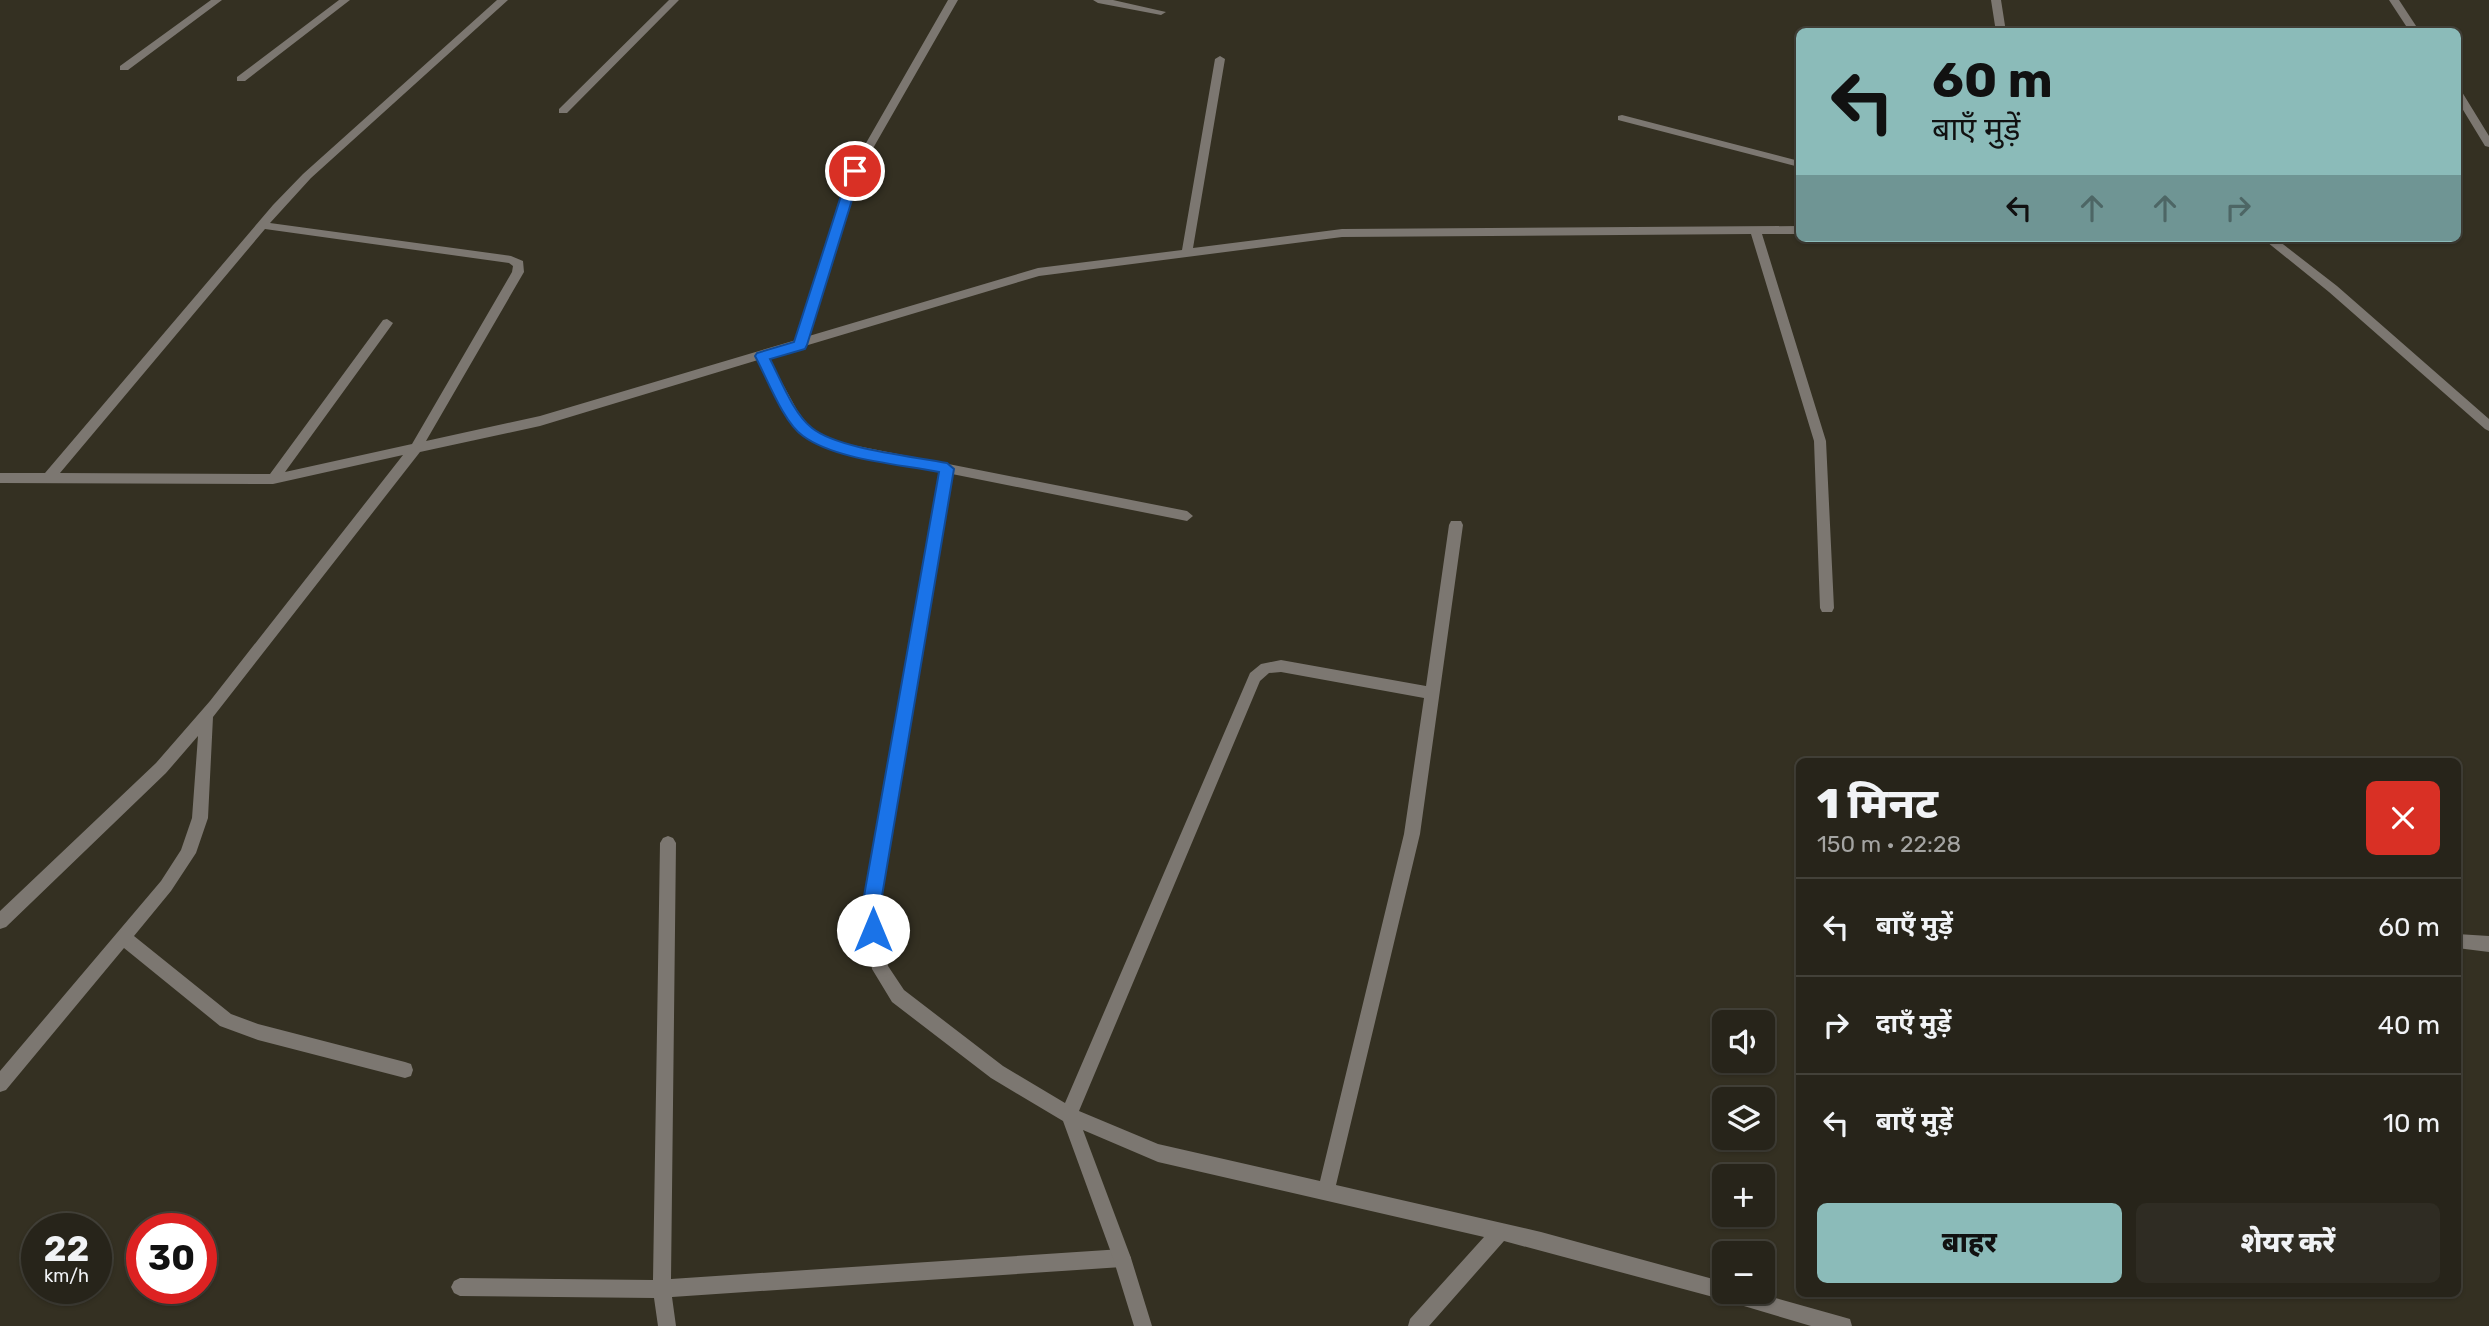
<!DOCTYPE html>
<html lang="hi">
<head>
<meta charset="utf-8">
<style>
	:root { --surface:#27241a; --page:#2f2c23; --text:#f1f3f6; --muted:#a4a4a2; --line:#434139; --accent:#8bbbb9 }
	body { margin:0; font-family:Rubik,"Noto Sans Devanagari",sans-serif; background:var(--page); color:var(--text); height:100vh; display:flex; flex-direction:column; font-size:26px; white-space:nowrap }
	* { box-sizing:border-box; margin:0 }
	p { font-size:23px; color:var(--muted) }
	.icon { flex:none; width:38px; height:38px; fill:none; stroke:currentColor; stroke-width:2; stroke-linecap:round; stroke-linejoin:round }
	.map { position:relative; flex:1; overflow:hidden }
	.drawer { position:absolute; left:1796px; top:758px; width:665px; height:539px; display:flex; flex-direction:column; background:var(--surface); border-radius:10px; box-shadow:0 2px 5px #0004,0 0 0 2px var(--line) }
	.drawer>* { flex:none }
	.top-card { position:absolute; left:1796px; top:28px; width:665px; height:214px; border-radius:10px; box-shadow:0 2px 5px #0004,0 0 0 2px var(--line); background:#8bbbb9; color:#111; overflow:hidden }
	.controls { position:absolute; left:1712px; top:1010px; display:grid; gap:14px }
	.controls a { display:grid; place-items:center; width:63px; height:63px; border-radius:10px; background:var(--surface); box-shadow:0 2px 5px #0004,0 0 0 2px var(--line); font-size:35px }
	.speed { position:absolute; left:21px; top:1213px; display:flex; gap:14px; font-size:35px; font-weight:700; text-align:center }
	.speed>* { display:grid; place-content:center; width:91px; height:91px; border-radius:50%; background:var(--surface); box-shadow:0 2px 5px #0004,0 0 0 2px var(--line); line-height:1 }
	.speed small { font-size:18px; font-weight:400 }
	.speed .limit { border:10px solid #d22; background:#fff; color:#111 }
	.pin { position:absolute; display:grid; place-items:center; width:60px; height:60px; color:#fff; margin:-30px; border:4px solid #fff; border-radius:50%; box-shadow:0 2px 7px #0007 }
	.me { position:absolute; width:77px; margin:-38px; rotate:0deg; stroke-linejoin:round; filter:drop-shadow(0 0 5px #0008) }
	.turn { display:flex; align-items:center; gap:24px; height:147px; padding:0 21px; font-size:32px }
	.turn .icon { width:91px; height:91px; stroke-width:2.5 }
	.turn b { display:block; font-size:49px; line-height:60px }
	.lanes { display:flex; align-items:center; height:66px; padding:0 21px; background:#0003; justify-content:center; gap:35px; direction:ltr }
	.lanes .off { opacity:.35 }
	.round { display:grid; place-items:center; flex:none; width:74px; height:74px; border-radius:10px; background:var(--page) }
	.overview { display:flex; align-items:center; justify-content:space-between; height:119px; padding:0 21px }
	h1 { font-size:42px; font-weight:800; line-height:52px }
	.button { display:flex; gap:14px; margin-top:auto; padding:14px 21px }
	.button a { flex:1; height:80px; border-radius:10px; background:var(--accent); color:#111; font-size:28px; font-weight:800; line-height:80px; text-align:center }
	.button a+a { background:var(--page); color:var(--text) }
	ul { padding:0; list-style:none }
	li { display:flex; align-items:center; gap:21px; height:98px; padding:0 21px; border-top:2px solid var(--line) }
	li div { flex:1 }
	li b { display:block; font-size:26px }
	li em { font-style:normal }
	.map>svg:first-child { display:block }
</style>
</head>
<body>
<div class="map">
<svg width="2489" height="1326" viewBox="0 0 2489 1326">
	<rect width="100%" height="100%" fill="#343022"/>
	<g fill="none" stroke-linecap="round" stroke-linejoin="round">
		<path fill="#7c7771" fill-rule="evenodd" d="M668 836 673 838 676 843 671 1279 1122 1249 1128 1252 1131 1258 1128 1264 1122 1267 672 1297 676 1326H658L654 1298 460 1296 454 1293 451 1287 454 1281 460 1278 653 1280 660 843 663 838Z"/>
		<path fill="#7c7771" fill-rule="evenodd" d="M211 0H222L128 70H120V66Z
			M339 0H350L245 81H237V77Z
			M497 0H508L311 178 270 223 511 256 523 261 524 272 426 441 540 416 796 340 850 171 948 0H958L860 171 809 336 1038 268 1182 250 1215 59 1220 56 1225 59 1193 248 1342 229 1799 226V234H1762L1826 441 1834 608 1832 612H1822L1820 608 1814 441 1751 234 1342 237 1039 276 768 357 797 410 810 428 837 442 1187 511 1193 516 1187 521 952 474 881 896V930L888 966 904 990 1003 1066 1065 1103 1250 673 1261 664 1281 660 1426 686 1449 525 1451 521H1461L1463 525 1420 834 1336 1185 1541 1232 1724 1282V1292H1754L1843 1317 1850 1319 1852 1326H1811L1717 1298 1504 1241 1429 1326H1408L1410 1319 1484 1237 1158 1162 1083 1130 1131 1258 1152 1326H1134L1113 1258 1063 1121 991 1078 892 1002 872 969 865 930V896L940 472C901 464 834 458 803 435 784 421 769 381 758 360L540 426 420 452 213 717 208 818 196 853 171 891 134 936 231 1014 258 1024 405 1062 411 1064 413 1070 411 1076 405 1078 258 1040 220 1026 124 948 6 1090 0 1092V1071L161 881 181 850 192 818 198 736 166 773 6 927 0 929V911L156 763 210 701 403 455 273 484 0 483V473H45L273 205 303 174ZM265 229 509 263 513 266 512 272 412 444 285 472 391 326 393 323 387 319 383 320 270 474 60 473ZM1281 672 1424 698 1404 834 1320 1181 1158 1144 1079 1111 1260 681 1269 673Z
			M669 0H679L567 113H559V109Z
			M1093 0H1113L1166 12 1161 15 1098 3Z
			M1991 0H2001L2006 32H1996Z
			M2389 0H2399L2420 32H2410Z
			M2457 89 2462 92 2489 136V147L2485 146 2457 100Z
			M1622 115 1799 161V167L1618 120V116Z
			M2262 238H2275L2337 286 2489 419V431L2485 429 2329 292Z
			M2457 934 2489 936V952L2457 948Z"/>
	</g>
	<path fill="#1a73e8" stroke="#114b97" stroke-width="2" d="M855 167 861 171 807 345 805 349 770 359C781 380 793 413 812 428 838 449 912 456 947 463L954 469 882 896V930L879 936 873 938 867 936 864 930V896L939 472C899 464 836 460 803 436 783 422 767 378 755 356L757 353 794 342 849 171Z"/>
</svg>
<div class="controls">
<a><svg class="icon" aria-label="sound" viewBox="0 0 24 24"><path d="M4 9h4l5-4v14l-5-4H4zM17 9q2 3 0 6"/></svg></a>
<a><svg class="icon" aria-label="layers" viewBox="0 0 24 24"><path d="M12 4l9 5-9 5-9-5zM3 14l9 5 9-5"/></svg></a>
<a>+</a>
<a>−</a>
</div>
<div class="speed"><div>22<small>km/h</small></div><div class="limit">30</div></div>
<div class="pin" style="left:855px;top:171px;background:#d93025"><svg class="icon" aria-label="arrive" viewBox="0 0 24 24"><path d="M6 21V4h12l-3 4 3 4H6"/></svg></div>
<svg class="me" style="left:873px;top:930px" viewBox="-20 -20 40 40"><circle r="19" fill="#fff"/><path d="M0-13L10 11 0 6-10 11z" fill="#1a73e8"/></svg>
<div class="top-card">
<div class="turn"><svg class="icon" aria-label="left" viewBox="0 0 24 24"><path d="M17 20v-9H6M10 6l-5 5 5 5"/></svg><div><b>60 m</b>बाएँ मुड़ें</div></div>
<div class="lanes"><svg class="icon" aria-label="left" viewBox="0 0 24 24"><path d="M17 20v-9H6M10 6l-5 5 5 5"/></svg><svg class="icon off" aria-label="ahead" viewBox="0 0 24 24"><path d="M12 20V5M6 11l6-6 6 6"/></svg><svg class="icon off" aria-label="ahead" viewBox="0 0 24 24"><path d="M12 20V5M6 11l6-6 6 6"/></svg><svg class="icon off" aria-label="right" viewBox="0 0 24 24"><path d="M7 20v-9h11M14 6l5 5-5 5"/></svg></div>
</div>
<section class="drawer">
<div class="overview"><div><h1>1 मिनट</h1><p>150 m · 22:28</p></div><a class="round" style="background:#d93025;color:#fff"><svg class="icon" aria-label="close" viewBox="0 0 24 24"><path d="M6 6l12 12M18 6L6 18"/></svg></a></div>
<ul>
<li><svg class="icon" aria-label="left" viewBox="0 0 24 24"><path d="M17 20v-9H6M10 6l-5 5 5 5"/></svg><div><b>बाएँ मुड़ें</b></div><em>60 m</em></li>
<li><svg class="icon" aria-label="right" viewBox="0 0 24 24"><path d="M7 20v-9h11M14 6l5 5-5 5"/></svg><div><b>दाएँ मुड़ें</b></div><em>40 m</em></li>
<li><svg class="icon" aria-label="left" viewBox="0 0 24 24"><path d="M17 20v-9H6M10 6l-5 5 5 5"/></svg><div><b>बाएँ मुड़ें</b></div><em>10 m</em></li>
</ul>
<div class="button"><a>बाहर</a><a>शेयर करें</a></div>
</section>
</div>
</body>
</html>
